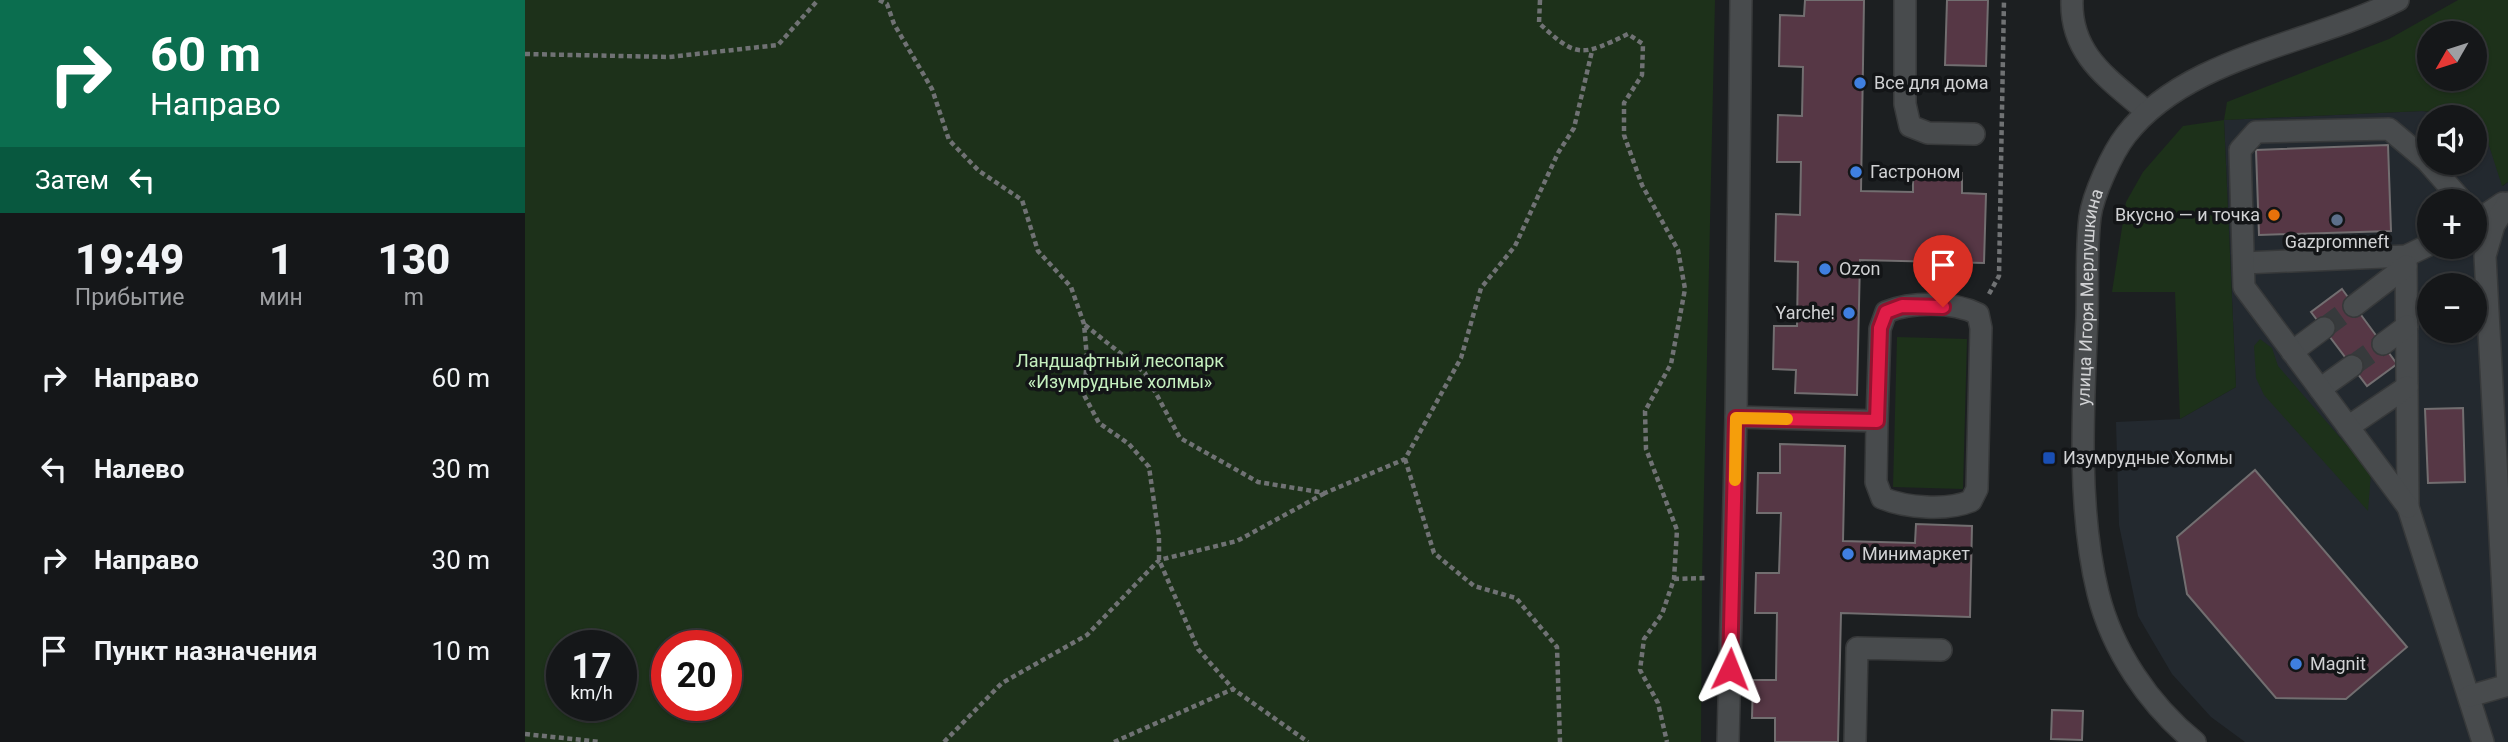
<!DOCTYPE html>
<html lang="ru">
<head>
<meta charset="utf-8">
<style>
	:root { --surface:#151719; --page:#222426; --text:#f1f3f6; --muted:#9d9fa2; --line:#343638 }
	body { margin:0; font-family:Roboto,sans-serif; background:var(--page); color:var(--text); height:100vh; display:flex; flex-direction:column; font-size:26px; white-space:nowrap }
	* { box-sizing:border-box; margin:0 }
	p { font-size:23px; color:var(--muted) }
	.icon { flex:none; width:38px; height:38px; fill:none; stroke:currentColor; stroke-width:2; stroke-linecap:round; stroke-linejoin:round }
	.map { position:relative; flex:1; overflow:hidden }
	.details { display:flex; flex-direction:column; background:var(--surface); width:525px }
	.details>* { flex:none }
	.hud { background:#0b6e4f; color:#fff; overflow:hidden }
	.needle { width:46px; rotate:231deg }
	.tools { position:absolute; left:1892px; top:21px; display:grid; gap:14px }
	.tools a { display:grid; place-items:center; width:70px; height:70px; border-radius:50%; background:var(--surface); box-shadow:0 2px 5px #0004,0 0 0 2px var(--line); font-size:35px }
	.speed { position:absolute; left:21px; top:630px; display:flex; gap:14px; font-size:35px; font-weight:700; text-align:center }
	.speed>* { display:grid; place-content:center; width:91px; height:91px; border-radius:50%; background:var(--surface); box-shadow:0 2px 5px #0004,0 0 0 2px var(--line); line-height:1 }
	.speed small { font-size:18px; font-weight:400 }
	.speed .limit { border:10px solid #d22; background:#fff; color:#111 }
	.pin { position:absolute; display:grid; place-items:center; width:60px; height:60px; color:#fff; margin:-72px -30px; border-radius:50% 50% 50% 0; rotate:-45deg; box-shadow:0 0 7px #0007 }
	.pin .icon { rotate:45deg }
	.me { position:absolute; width:77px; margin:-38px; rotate:2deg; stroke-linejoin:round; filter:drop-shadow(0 0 5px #0008) }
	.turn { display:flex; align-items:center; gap:24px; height:147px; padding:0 35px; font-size:32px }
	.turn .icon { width:91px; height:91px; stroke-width:2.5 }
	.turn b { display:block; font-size:49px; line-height:60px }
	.then { display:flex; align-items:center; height:66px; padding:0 35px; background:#0003; gap:14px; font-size:26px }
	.eta { display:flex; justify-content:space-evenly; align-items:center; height:119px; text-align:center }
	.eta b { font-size:42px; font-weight:800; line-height:49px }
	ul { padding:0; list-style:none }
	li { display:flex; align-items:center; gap:21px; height:91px; padding:0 35px }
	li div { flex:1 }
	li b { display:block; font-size:26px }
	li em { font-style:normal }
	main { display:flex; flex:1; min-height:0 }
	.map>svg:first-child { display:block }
</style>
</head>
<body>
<main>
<section class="details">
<div class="hud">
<div class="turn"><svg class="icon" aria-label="right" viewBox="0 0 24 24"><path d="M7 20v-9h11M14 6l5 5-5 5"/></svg><div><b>60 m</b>Направо</div></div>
<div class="then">Затем<svg class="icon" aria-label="left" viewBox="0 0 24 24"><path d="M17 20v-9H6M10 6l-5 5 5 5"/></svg></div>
</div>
<div class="eta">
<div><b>19:49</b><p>Прибытие</p></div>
<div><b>1</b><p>мин</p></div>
<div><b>130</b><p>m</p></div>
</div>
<ul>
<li><svg class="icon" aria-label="right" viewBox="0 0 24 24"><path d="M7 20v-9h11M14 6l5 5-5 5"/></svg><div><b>Направо</b></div><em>60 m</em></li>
<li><svg class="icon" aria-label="left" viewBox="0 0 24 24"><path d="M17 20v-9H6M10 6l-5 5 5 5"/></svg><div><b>Налево</b></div><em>30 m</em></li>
<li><svg class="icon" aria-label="right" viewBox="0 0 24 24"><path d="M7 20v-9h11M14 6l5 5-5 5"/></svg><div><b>Направо</b></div><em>30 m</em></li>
<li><svg class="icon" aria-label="arrive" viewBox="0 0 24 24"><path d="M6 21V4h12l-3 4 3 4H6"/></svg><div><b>Пункт назначения</b></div><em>10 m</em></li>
</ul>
</section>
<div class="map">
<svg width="1983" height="742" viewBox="0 0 1983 742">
	<rect width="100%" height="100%" fill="#1c1f21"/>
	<path fill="#23292f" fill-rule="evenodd" d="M1897 111 1947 117H1904V163H1950V120L1960 133 1978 186 1983 182V742H1720L1686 717 1647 674 1613 616 1594 525 1591 422 1655 419 1711 387 1699 120ZM1904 201H1950V247H1904ZM1904 285H1950V331H1904Z"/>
	<path fill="#1d311a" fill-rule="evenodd" d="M0 0H1190L1177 580 1176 742H0ZM37 646H96V705H37ZM142 646H201V705H142Z
		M1933 0H1983V182L1977 186 1960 133 1945 115 1897 111 1699 120 1711 387 1655 419 1650 292H1587L1601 202 1618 172 1658 126 1699 120 1702 102 1864 39ZM1950 33V79H1904V33Z
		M1372 337 1442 339 1438 489 1368 487Z
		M1735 339 1747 348 1753 366 1846 473 1843 511 1739 395 1731 378 1729 346Z"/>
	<path fill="#563745" stroke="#726e70" stroke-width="2" d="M1280 0H1339L1336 191 1388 192V173H1437V193L1461 194 1459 263 1335 260 1332 395 1270 393 1271 370 1248 369 1249 326H1272L1273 262 1250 261 1251 214 1275 215 1276 162H1252L1253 115 1277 116 1278 67 1254 66 1255 15 1279 16Z
		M1422 0H1463L1461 66 1420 65Z
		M1863 145 1866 231 1734 235 1731 150Z
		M1817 289 1872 364 1842 386 1786 312Z
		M1938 408 1940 482 1903 483 1900 409Z
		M1255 444 1320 446 1318 541 1390 543 1391 524 1447 526 1445 617 1316 613 1313 742H1250V718H1227L1228 680H1251L1252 613H1230L1231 573H1254L1256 513H1232L1233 473H1255Z
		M1730 470 1882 647 1821 699 1751 698 1662 594 1652 537Z
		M1527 710 1558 711 1557 740 1526 739Z"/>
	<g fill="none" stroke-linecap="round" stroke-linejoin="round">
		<path stroke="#373a3c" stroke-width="21" stroke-dasharray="21 10" stroke-linecap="butt" d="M1799 328 1829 306
			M1827 366 1858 344"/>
		<defs>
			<g id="minor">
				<path d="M1380 0V104L1385 126 1403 133 1449 134"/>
				<path d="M1547 0C1545 55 1584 79 1622 112"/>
				<path d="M1950 222 1978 203"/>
				<path d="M1881 256 1883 507 1958 742"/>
				<path d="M1719 263 1881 256 1904 245"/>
				<path d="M1829 306 1881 266"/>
				<path d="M1858 344 1882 326"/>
				<path d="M1767 352 1799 328"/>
				<path d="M1795 389 1827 366"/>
				<path d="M1211 417 1352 421 1351 482 1357 498C1381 508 1422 511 1446 501L1452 489 1456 328 1453 314C1428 301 1386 302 1361 312L1355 329 1352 421"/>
				<path d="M1823 427 1882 387"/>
				<path d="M1883 507 1719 287 1715 150 1731 132 1864 129 1902 161 1937 201"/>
				<path d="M1945 696 1983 685 1960 256 1969 225 1983 203"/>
				<path d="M1203 742 1211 417 1216 0"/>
				<path d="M1330 742 1332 648 1416 650"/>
				<path id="s1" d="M1670 742C1624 705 1587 650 1573 593 1552 508 1558 406 1562 318 1563 285 1561 250 1565 217 1568 195 1587 153 1601 135 1662 56 1788 44 1873 0"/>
			</g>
		</defs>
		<use href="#minor" stroke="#37393a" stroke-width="24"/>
		<path stroke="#707274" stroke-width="4.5" stroke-dasharray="5 3.5" stroke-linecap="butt" d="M354 0 362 4 369 24 407 89 424 140 454 171 497 200 513 251 546 287 559 324 562 358 559 395 574 423 604 444 624 467 634 537V560L673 649 708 689 783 742
			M1015 0 1014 23C1052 59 1057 56 1103 34L1118 44 1117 75 1099 103V135L1117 185 1153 250 1160 289 1146 364 1120 411 1121 449 1152 530 1149 579 1137 614 1119 639 1115 670 1133 703 1142 742
			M0 54 144 57 253 45 293 0
			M1464 294 1474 276 1479 0
			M560 325 620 373 655 438 733 482 800 493 880 459 936 358 956 288 990 246 1033 153 1049 128 1067 51
			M880 459 909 553 949 586 991 598 1032 647 1035 742
			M1149 579 1183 578
			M0 734 76 742
			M419 742 477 683 562 635 634 560 712 541 800 493
			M589 742 708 689"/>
		<use href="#minor" stroke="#484b4d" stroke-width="21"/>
	</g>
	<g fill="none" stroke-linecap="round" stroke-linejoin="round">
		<defs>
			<path id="route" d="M1205 669 1211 418 1352 421 1355 328 1361 312 1377 306 1418 307"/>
		</defs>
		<use href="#route" stroke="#92132f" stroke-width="18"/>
		<use href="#route" stroke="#e11d48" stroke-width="12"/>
		<path stroke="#f59e0b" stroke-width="12" d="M1210 480 1211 418 1262 419"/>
	</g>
	<g fill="#3f7fe0" stroke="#131517" stroke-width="2.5">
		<circle cx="1335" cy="83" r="7"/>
		<circle cx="1331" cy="172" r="7"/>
		<circle cx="1300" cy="269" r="7"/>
		<circle cx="1324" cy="313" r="7"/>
		<circle cx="1323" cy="554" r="7"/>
		<circle cx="1771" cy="664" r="7"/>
	</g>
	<circle fill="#e8710a" stroke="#131517" stroke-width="2.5" cx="1749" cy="215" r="7"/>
	<circle fill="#5c6f8a" stroke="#131517" stroke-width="2.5" cx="1812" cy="220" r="7"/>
	<rect fill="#1a4fb4" stroke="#131517" stroke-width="2.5" x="1517" y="451" width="14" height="14" rx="3.5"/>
	<g text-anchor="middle" stroke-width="7" stroke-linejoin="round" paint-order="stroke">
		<g font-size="18" fill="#d1d2d4" stroke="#131517" text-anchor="start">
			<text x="1349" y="89">Все для дома</text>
			<text x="1345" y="178">Гастроном</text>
			<text x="1735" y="221" text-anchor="end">Вкусно — и точка</text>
			<text x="1812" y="248" text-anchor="middle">Gazpromneft</text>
			<text x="1314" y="275">Ozon</text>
			<text x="1310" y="319" text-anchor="end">Yarche!</text>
			<text x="1538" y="464">Изумрудные Холмы</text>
			<text x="1337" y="560">Минимаркет</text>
			<text x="1785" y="670">Magnit</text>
		</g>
		<g font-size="18" fill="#d1d2d4" stroke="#131517">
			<text dy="6" stroke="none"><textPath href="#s1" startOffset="478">улица Игоря Мерлушкина</textPath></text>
		</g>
		<g font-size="18" fill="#c5f0bf" stroke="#131517">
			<text x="595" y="367">Ландшафтный лесопарк<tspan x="595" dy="21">«Изумрудные холмы»</tspan></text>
		</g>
	</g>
</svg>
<div class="tools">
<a><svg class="needle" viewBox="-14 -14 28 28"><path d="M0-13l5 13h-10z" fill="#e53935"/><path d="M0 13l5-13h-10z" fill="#9d9fa2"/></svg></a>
<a><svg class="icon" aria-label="sound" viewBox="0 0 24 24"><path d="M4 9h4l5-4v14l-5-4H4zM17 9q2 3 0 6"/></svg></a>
<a>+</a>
<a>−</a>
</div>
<div class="speed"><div>17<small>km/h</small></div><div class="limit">20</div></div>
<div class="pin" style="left:1418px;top:307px;background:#d93025"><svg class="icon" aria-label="arrive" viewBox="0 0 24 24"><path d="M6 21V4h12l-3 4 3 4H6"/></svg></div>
<svg class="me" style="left:1205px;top:669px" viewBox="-20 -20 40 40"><path d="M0-17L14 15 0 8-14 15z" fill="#e11d48" stroke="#fff" stroke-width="4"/></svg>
</div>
</main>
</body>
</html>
